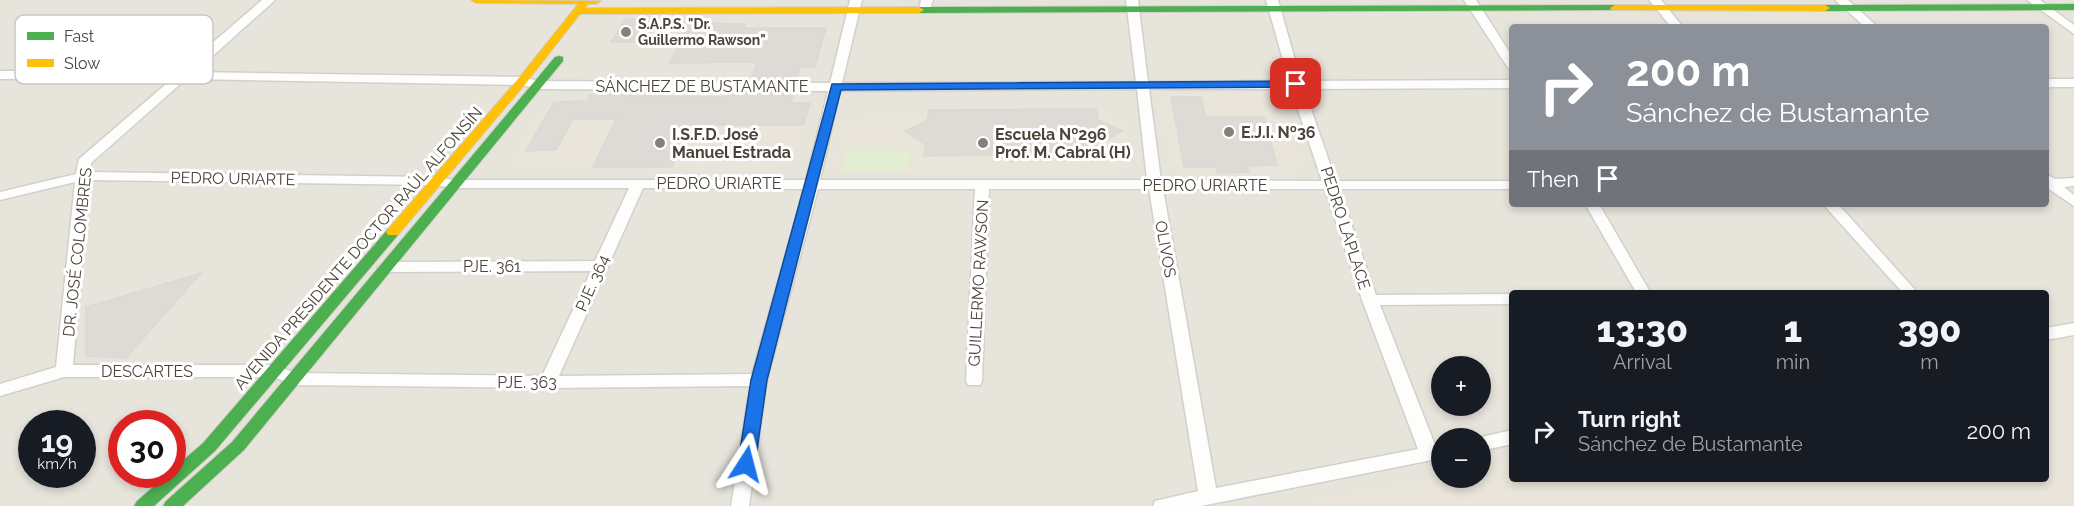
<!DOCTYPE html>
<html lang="en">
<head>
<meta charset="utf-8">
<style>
	:root { --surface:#171b24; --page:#20242c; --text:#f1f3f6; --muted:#9ea1a6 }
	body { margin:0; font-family:Raleway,sans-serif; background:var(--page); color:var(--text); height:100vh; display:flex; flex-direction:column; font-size:22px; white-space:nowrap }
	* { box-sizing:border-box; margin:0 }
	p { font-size:20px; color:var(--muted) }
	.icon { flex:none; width:33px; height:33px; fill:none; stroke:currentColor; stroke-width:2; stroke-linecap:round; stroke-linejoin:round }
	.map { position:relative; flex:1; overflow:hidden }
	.details { position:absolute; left:1509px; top:290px; width:540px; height:192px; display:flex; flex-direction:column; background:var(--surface); border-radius:6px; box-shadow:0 3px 9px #0003 }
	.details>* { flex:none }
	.guide { position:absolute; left:1509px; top:24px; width:540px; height:183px; border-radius:6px; box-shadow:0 3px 9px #0003; background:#8c9099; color:#fff; overflow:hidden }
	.controls { position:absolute; left:1431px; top:356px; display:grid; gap:12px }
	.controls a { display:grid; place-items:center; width:60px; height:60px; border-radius:50%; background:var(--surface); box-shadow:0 3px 9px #0003; font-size:30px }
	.speed { position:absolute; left:18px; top:410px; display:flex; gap:12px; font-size:30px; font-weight:700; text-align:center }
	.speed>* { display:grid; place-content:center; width:78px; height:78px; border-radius:50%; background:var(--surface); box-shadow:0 3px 9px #0003; line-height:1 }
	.speed small { font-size:15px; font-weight:400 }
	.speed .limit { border:9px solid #d22; background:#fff; color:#111 }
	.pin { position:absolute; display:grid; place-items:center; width:51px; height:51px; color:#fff; margin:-26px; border-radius:12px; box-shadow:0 3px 9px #0006 }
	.me { position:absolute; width:66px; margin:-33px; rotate:9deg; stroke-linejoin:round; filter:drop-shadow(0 0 4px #0008) }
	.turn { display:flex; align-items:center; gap:21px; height:126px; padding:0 18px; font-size:27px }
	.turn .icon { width:78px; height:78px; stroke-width:2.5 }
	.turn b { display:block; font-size:42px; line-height:51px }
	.then { display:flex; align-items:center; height:57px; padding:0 18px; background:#0003; gap:12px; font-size:22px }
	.eta { display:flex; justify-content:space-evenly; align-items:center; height:102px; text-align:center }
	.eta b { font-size:36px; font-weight:800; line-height:42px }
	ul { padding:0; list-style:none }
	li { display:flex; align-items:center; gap:18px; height:78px; padding:0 18px }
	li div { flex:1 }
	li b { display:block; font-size:22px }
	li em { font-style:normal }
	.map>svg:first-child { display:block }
</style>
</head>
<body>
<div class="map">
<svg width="2074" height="506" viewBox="0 0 2074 506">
	<rect width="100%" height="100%" fill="#f4f2ee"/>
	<path fill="#e7e4dc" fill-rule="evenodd" d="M0 0H2074V506H0ZM1512 27H2046V204H1512ZM1512 292H2046V478H1512ZM1442 366H1480V405H1442ZM32 423H82V474H32ZM122 423H172V474H122ZM1442 438H1480V477H1442Z"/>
	<path fill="#eae5da" d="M1267 93 1282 99 1303 164 1292 173 1188 175 1171 167 1160 98 1170 94Z
		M756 94 801 95 810 103 793 162 778 170H521L510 161 546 102 587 101 590 95Z
		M1096 109 1097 113 1125 123 1132 166 1116 173 840 172 834 163 843 124 873 113Z
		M2074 345V506H1291L1441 475 1480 477 1481 467 1512 460V478H2046V350Z"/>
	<path fill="#e1eecf" d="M846 150H910L908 170 842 171Z"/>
	<path fill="#dedbd6" stroke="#dcd9d4" stroke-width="1.5" d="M626 19H650L639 42H611Z
		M689 23 745 24 744 28H826L815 67H800L796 81 751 80 757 62 670 63Z
		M747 93H793L791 103H810L804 125H690L672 167H593L616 119H573L556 150 526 151 554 102 587 101 590 95 726 97 727 94Z
		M1171 97H1201L1206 117H1264L1277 165 1247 166 1249 172 1218 173 1216 167H1184Z
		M1096 109 1098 120 1123 131 1100 143 1102 156H1025L1011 162 997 155 924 156 925 144 905 131 927 121 929 110Z
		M201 273 126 358 86 356V307Z"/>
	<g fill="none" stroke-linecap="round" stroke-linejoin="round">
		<defs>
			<path id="street" d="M262 0H275L195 72 522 77 539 81 830 83 850 0H862L842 83 1136 82 1126 0H1138L1148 82 1289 81 1266 0H1278L1301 81 1512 80V88L1304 89 1336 181H1512V189H1339L1376 295 1512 294V304L1380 305 1435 445 1442 444V458L1201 506H1153L1155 501 1198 491 1149 189H989L982 381 980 385H968L966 381 975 189H818L767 380 749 506H731L750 386 548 388 295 385 273 377H64L0 396V384L56 367 75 182 0 200V192L76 174 79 159 172 79H0V71H180ZM186 79 522 85 539 89 828 91 806 180H455L434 177 90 172 91 163ZM1137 89 1147 180H820L840 91ZM1149 89H1291L1322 181 1161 180ZM89 180 434 185 455 188H629L595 261 386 262 378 267 386 272 591 271 542 376 296 373 274 365H73ZM643 188 804 189 752 374 559 376ZM1163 189H1325L1362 300 1418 449 1216 488Z
				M921 0H933L929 11 925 12 919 9Z
				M1464 0H1476L1512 56V69L1508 68Z
				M1649 0H1661L1683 27H1671Z
				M1835 0H1848L1878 27H1865Z
				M2027 0H2040L2074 25V34Z
				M2046 79H2074V87H2046Z
				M2046 174 2055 179 2074 178V186L2064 187 2074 195V206L2046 187Z
				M1585 204H1599L1650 292H1636Z
				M1823 204H1838L1917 292H1902Z
				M2074 323V335L2046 340V328Z
				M1512 430V444L1480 451V438H1477Z"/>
			<path id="fast" d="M2074 4V10L1825 11 1820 8 1825 5Z
				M1615 5 1620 8 1619 10 919 13 914 10 919 7Z
				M559 56 563 57V61L244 450 183 506H163L166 501 232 442 555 57Z
				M393 228 400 232 398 235 215 451 154 506H134L137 501 168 474H172V470L203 443 388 229Z"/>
			<path id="slow" d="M471 0 601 1 596 4H588L585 8 919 7 924 10 919 13 580 14 526 83 398 235H388L386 232 388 229 518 79 578 4 476 3Z
				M1615 5H1825L1830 8 1825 11 1611 10 1610 8Z"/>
		</defs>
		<use href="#street" stroke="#d2d0cb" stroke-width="3"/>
		<use href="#fast" stroke="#d3cfc5" stroke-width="2"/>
		<use href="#slow" stroke="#d3cfc5" stroke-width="2"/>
		<use href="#street" fill="#fdfdfc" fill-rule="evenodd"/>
		<use href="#fast" fill="#4caf50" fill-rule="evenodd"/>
		<use href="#slow" fill="#ffc107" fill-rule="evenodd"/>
	</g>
	<path fill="#1a73e8" stroke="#114b97" stroke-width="1.5" d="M1296 81 1302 84 1300 87 841 90 767 380 755 464 752 469H740L738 464 751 380 832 84Z"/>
	<g fill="#868178" stroke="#fff" stroke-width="2">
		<circle cx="626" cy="32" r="6"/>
		<circle cx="1229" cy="132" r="6"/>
		<circle cx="660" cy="143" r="6"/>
		<circle cx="983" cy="143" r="6"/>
	</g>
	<g text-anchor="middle" stroke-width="6" stroke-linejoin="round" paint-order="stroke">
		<g font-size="14" font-weight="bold" fill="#4b4439" stroke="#fff" text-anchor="start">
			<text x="638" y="29">S.A.P.S. "Dr.<tspan x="638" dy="16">Guillermo Rawson"</tspan></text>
		</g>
		<g font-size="16" fill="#4b4439" stroke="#fff">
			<text x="702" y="92">SÁNCHEZ DE BUSTAMANTE</text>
			<text transform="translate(233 178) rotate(1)" y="6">PEDRO URIARTE</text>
			<text x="719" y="189">PEDRO URIARTE</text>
			<text x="1205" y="191">PEDRO URIARTE</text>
			<text transform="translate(1346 228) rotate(72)" y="6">PEDRO LAPLACE</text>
			<text transform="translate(358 248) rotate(-49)" y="6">AVENIDA PRESIDENTE DOCTOR RAÚL ALFONSÍN</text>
			<text transform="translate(1166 249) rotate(80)" y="6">OLIVOS</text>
			<text transform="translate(77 252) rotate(-84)" y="6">DR. JOSÉ COLOMBRES</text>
			<text x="492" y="272">PJE. 361</text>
			<text transform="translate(592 283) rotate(-66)" y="6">PJE. 364</text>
			<text transform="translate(978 283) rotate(-87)" y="6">GUILLERMO RAWSON</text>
			<text x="147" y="377">DESCARTES</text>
			<text x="527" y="388">PJE. 363</text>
		</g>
		<g font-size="16" font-weight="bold" fill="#4b4439" stroke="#fff" text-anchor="start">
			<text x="1241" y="138">E.J.I. Nº36</text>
			<text x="672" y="140">I.S.F.D. José<tspan x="672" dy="18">Manuel Estrada</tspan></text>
			<text x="995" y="140">Escuela Nº296<tspan x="995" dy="18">Prof. M. Cabral (H)</tspan></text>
		</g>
	</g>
	<rect x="15" y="15" width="198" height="69" rx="9" fill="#fff" stroke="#c9c7c4" stroke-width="1.5"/>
	<rect x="27" y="32" width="27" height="8" fill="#4caf50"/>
	<rect x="27" y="59" width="27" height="8" fill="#ffc107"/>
	<g font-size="16" fill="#4b4439">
		<text x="64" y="42">Fast</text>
		<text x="64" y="69">Slow</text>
	</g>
</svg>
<div class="controls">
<a>+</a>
<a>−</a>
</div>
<div class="speed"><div>19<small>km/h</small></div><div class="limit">30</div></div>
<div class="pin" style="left:1296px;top:84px;background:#d93025"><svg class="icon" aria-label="arrive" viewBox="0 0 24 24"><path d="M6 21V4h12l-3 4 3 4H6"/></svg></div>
<svg class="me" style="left:746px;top:464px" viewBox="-20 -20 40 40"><path d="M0-17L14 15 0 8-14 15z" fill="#1a73e8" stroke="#fff" stroke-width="4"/></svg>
<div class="guide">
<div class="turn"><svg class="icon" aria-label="right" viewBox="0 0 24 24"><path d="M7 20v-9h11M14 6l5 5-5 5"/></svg><div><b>200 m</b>Sánchez de Bustamante</div></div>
<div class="then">Then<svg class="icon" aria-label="arrive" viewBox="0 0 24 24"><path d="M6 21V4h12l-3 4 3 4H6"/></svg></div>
</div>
<section class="details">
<div class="eta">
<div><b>13:30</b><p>Arrival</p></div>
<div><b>1</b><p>min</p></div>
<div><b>390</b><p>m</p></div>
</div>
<ul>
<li><svg class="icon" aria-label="right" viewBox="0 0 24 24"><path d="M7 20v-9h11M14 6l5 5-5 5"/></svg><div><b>Turn right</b><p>Sánchez de Bustamante</p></div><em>200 m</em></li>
</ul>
</section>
</div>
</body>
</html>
